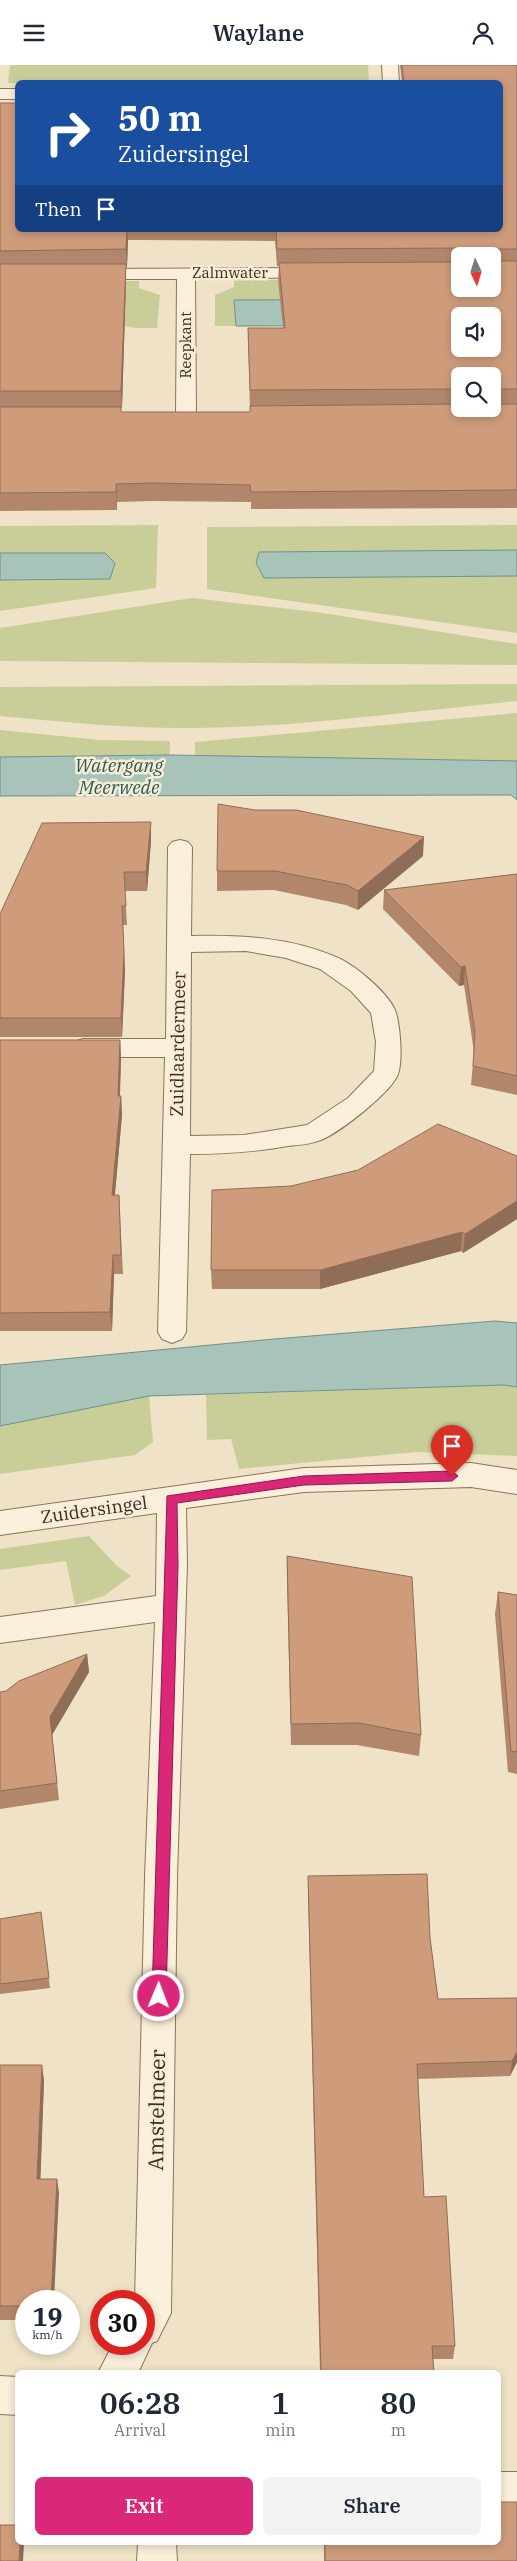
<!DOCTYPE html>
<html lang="en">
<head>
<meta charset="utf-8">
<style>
	:root { --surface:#fff; --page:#f2f2f3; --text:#1f2937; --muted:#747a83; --accent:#db2777 }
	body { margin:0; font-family:"IBM Plex Serif",serif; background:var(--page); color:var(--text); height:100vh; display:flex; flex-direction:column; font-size:19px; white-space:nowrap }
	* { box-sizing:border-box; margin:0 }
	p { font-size:16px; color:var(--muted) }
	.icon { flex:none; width:28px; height:28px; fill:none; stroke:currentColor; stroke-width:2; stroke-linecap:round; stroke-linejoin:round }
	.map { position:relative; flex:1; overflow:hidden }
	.sheet { position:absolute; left:15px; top:2305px; width:486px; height:175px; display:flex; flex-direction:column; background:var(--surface); border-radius:8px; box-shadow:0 2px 8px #0003 }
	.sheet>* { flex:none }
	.guide { position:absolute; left:15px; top:15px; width:488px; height:152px; border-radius:8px; box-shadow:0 2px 8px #0003; background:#1a4fa0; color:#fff; overflow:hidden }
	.needle { width:32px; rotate:176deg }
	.fabs { position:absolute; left:451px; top:182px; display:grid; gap:10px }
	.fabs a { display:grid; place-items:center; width:50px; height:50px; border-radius:8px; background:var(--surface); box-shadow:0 2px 8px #0003; font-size:25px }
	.speed { position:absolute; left:15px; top:2225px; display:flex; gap:10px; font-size:25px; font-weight:700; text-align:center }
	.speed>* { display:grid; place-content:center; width:65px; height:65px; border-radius:50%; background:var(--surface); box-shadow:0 2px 8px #0003; line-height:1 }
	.speed small { font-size:12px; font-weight:400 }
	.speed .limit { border:8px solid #d22; background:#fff; color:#111 }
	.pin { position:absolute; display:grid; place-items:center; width:42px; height:42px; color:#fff; margin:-51px -21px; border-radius:50% 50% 50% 0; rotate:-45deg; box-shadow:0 0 5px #0007 }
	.pin .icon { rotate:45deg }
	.me { position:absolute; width:55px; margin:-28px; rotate:1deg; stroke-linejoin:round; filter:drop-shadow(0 0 4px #0008) }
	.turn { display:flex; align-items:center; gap:18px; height:105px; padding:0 20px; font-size:22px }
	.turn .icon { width:65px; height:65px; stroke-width:2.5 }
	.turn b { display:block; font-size:35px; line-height:42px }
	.then { display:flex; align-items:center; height:48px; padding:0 20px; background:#0003; gap:10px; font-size:19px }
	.eta { display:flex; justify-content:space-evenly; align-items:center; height:85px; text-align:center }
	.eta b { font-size:30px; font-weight:600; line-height:35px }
	.primary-button { display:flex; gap:10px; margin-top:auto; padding:10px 20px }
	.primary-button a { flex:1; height:58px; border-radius:8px; background:var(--accent); color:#fff; font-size:20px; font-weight:600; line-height:58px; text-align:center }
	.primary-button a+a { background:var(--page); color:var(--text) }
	header { display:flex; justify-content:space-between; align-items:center; height:65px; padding:0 20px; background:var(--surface); font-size:22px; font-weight:600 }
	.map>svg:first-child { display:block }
</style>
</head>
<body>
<header><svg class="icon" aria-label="menu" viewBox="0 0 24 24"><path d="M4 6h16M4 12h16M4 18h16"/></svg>Waylane<svg class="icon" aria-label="person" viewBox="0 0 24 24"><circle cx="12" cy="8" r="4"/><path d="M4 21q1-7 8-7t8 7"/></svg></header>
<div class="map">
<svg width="517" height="2496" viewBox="0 0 517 2496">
	<rect width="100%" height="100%" fill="#efe2c6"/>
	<path fill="#c9ce99" d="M10 0H368L369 17 8 18Z
		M460 214V224H492L517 234 234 236 236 261H215V230L234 222V215Z
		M0 216H139V223L160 230 157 263H136L0 237Z
		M158 460 156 523 0 546V515L110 514 115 498 104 488H0V461Z
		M517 460V485L259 487 256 498 264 513 517 511V568L207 524V462Z
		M192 533 317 547 517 579V600L0 596V563Z
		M517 619V636C411 646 303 662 196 663 131 664 65 657 0 651V622Z
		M517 648V696L195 691V677Z
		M0 665 100 675 170 676V690L0 692Z
		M504 1320 517 1322V1391L416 1387 239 1404 231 1374 207 1375 206 1330Z
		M149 1331 153 1377 135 1390 0 1409V1361Z
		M89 1471 116 1500 131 1511 104 1531 75 1540 66 1496 0 1505V1484Z"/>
	<path fill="#a7c3ba" stroke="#6d9288" d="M517 234 492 251H460V260L236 261 234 235Z
		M517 485V511L264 513 256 498 259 487Z
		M0 488H105L115 498 110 514 0 515Z
		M170 690 517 696V735L511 730 0 731V692Z
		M495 1256 517 1258V1322L504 1320 149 1331 0 1361V1300L274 1274Z"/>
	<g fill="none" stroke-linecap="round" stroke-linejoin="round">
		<defs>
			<path id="street" d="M382 0H398L399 18H383Z
				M0 24H18V34H0Z
				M316 203 322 204 325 208 322 212 195 214 196 351 193 355H179L176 351 177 214H89L83 213 80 209 83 205 89 204Z
				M180 775 188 777 192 782 191 871C241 870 290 872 336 892 354 899 387 927 395 945 400 958 403 995 398 1009 392 1027 339 1068 321 1075 311 1079 299 1080 288 1081 255 1087 223 1089 190 1089L186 1267 182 1274 172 1278 162 1274 158 1267 165 992H83L74 989 70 983 74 977 83 974H166L168 782 172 777ZM246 886 286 893 320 904 351 926 371 948 376 977 374 1006 348 1033 307 1060 244 1070 190 1071 191 887Z
				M471 1398 517 1405V1429L471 1422 304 1427 186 1443 187 1500 177 1812 171 2248 157 2276 152 2278 138 2308H98L113 2279H144V2236H135L145 1812 155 1557 0 1578V1552L156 1531 157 1448 0 1470V1446L304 1403Z
				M0 2311 18 2312V2350L0 2349Z
				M499 2407H517V2445H499Z
				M138 2478H176L177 2496H137Z"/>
		</defs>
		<use href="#street" stroke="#8b745b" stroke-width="2"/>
		<use href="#street" fill="#faefda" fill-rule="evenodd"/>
	</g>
	<path fill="#b1866a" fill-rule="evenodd" d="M400 0H517V443L251 444V437L152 436 117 437V445L0 446V38L18 165H500V18H402ZM128 175H146L275 176 277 201H279L278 215 283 263H248L250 347H121V343H122L126 216V202H127ZM460 191H492V224H460ZM460 311H492V344H460Z
		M151 757V776L147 826H125L127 860H123L125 906 122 972H0V849Z
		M423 791 358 845 346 840 274 825 217 826V806Z
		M517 809V1030L471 1020 474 987 464 920 459 921 383 844 384 825Z
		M0 975H120L121 994 120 1031H121L122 1050 115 1130H119L123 1209H114L112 1266H0Z
		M517 1091V1154L463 1188 461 1186 320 1224H212L211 1205 291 1121Z
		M287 1491 421 1670 419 1691 357 1680H291L287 1513Z
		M498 1527 517 1530V1709L508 1707 495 1549Z
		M87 1589 89 1607 52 1670 59 1735 0 1744V1627L6 1626Z
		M308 1811 430 1873 438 1934 517 1997 510 2011 418 2014 424 2132 455 2281 453 2294H433L434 2308H320L308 1827Z
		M41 1847 50 1923 0 1929V1854Z
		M0 2000 44 2015 40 2114 59 2128 26 2236V2255H0Z
		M324 2478H499L517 2496H324Z"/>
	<path fill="#906d56" d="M127 165 128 175 127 202 126 184Z
		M126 199V216L122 343 121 326Z
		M116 419 117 437V445L116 427Z
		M151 757V776L147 826 146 807Z
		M424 772 423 791 358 845V826Z
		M124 887 125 906 122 972 121 953Z
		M465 901 464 920 459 921 461 902Z
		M120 975 121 994 119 1050 118 1031Z
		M121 1031 122 1050 113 1149 112 1130Z
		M517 1136V1154L463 1188 465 1169Z
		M462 1167 461 1186 320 1224V1205Z
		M113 1190 114 1209 112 1266 110 1247Z
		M87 1589 89 1607 52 1670 59 1735 50 1652Z
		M517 1987V1997L510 2011 512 1996Z
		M42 2000 44 2015 40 2128 37 2114Z
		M57 2114 59 2128 54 2236H51Z
		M20 2478H24L23 2496H19Z"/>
	<path fill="#ce9c7b" stroke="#906d56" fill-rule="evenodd" d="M402 0H517V184H492V191H462L461 183 277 184 276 165H500V18H404Z
		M0 38H18V165H127L126 184 0 186Z
		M492 196H517V324H492V311H460V324L250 325 248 263H285L279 198 460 197V224H492ZM460 251H492V284H460Z
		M0 199H126L121 326H0Z
		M460 339V344H492V339H517V425L251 427 250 420 152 418 116 419V427L0 428V342H121V347H250V341Z
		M218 739 255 745H296L424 772 358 826 347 820 275 806H217Z
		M151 757 146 807H124L126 841H122L124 887 121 953H0V849L42 758Z
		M517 809V1011L473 1001 475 967 465 901 461 902 384 825Z
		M0 975H120L118 1031H121L112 1130H119L121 1190H113L110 1247 0 1248Z
		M438 1059 517 1091V1136L465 1169 462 1167 320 1205H211L212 1125 291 1121 358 1105Z
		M287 1491 412 1512 421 1670 359 1658 291 1659Z
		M498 1527 517 1530V1687L511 1686Z
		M87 1589 50 1652 57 1718 0 1726V1627L6 1626 19 1616Z
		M427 1809 430 1873 438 1934 517 1933V1987L512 1996 417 1999 424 2132 446 2131 455 2281H432L434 2308H321L308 1811Z
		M41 1847 49 1913 0 1919V1854Z
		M0 2000H42L37 2114H57L51 2236H26V2241H0Z
		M499 2437H517V2496H325V2478H499Z
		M0 2460H18V2478H20L19 2496H0Z"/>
	<path fill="#db2777" stroke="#8e194d" d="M452 1406 458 1411 452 1416 304 1420 177 1438 178 1500 166 1931 164 1935 159 1937 154 1935 152 1931 167 1431 304 1411Z"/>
	<g text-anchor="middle" stroke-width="5" stroke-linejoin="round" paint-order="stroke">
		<g font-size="15" fill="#3b2c1f" stroke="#f7ecd6">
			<text x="230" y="213">Zalmwater</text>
			<text transform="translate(186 280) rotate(-90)" y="5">Reepkant</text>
		</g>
		<g font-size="18" fill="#3b2c1f" stroke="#f7ecd6">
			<text transform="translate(178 979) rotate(-89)" y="6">Zuidlaardermeer</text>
			<text transform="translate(94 1445) rotate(-8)" y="6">Zuidersingel</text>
		</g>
		<g font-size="19" font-style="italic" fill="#2e5b57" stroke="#f7ecd6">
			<text x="119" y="707">Watergang<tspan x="119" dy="22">Meerwede</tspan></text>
		</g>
		<g font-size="21" fill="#3b2c1f" stroke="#f7ecd6">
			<text transform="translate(157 2045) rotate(-89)" y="7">Amstelmeer</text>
		</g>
	</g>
</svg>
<div class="fabs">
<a><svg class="needle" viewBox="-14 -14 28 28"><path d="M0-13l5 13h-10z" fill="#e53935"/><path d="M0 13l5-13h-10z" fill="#747a83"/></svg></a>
<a><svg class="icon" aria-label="sound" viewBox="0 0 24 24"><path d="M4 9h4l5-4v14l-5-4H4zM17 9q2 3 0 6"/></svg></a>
<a><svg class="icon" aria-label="search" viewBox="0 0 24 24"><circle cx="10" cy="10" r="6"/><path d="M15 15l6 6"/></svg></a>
</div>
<div class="speed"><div>19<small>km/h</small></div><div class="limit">30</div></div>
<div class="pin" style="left:452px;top:1411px;background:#d93025"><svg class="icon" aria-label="arrive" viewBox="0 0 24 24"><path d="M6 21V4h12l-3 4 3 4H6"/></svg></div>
<svg class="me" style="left:159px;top:1931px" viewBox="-20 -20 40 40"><circle r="17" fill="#db2777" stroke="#fff" stroke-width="3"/><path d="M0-11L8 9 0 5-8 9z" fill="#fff"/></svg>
<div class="guide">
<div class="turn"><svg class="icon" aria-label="right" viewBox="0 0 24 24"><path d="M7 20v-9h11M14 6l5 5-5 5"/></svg><div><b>50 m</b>Zuidersingel</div></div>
<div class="then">Then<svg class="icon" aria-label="arrive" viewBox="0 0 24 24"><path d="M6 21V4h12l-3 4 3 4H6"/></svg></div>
</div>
<section class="sheet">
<div class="eta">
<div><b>06:28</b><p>Arrival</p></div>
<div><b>1</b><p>min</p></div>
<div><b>80</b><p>m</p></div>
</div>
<div class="primary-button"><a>Exit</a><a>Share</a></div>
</section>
</div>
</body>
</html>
